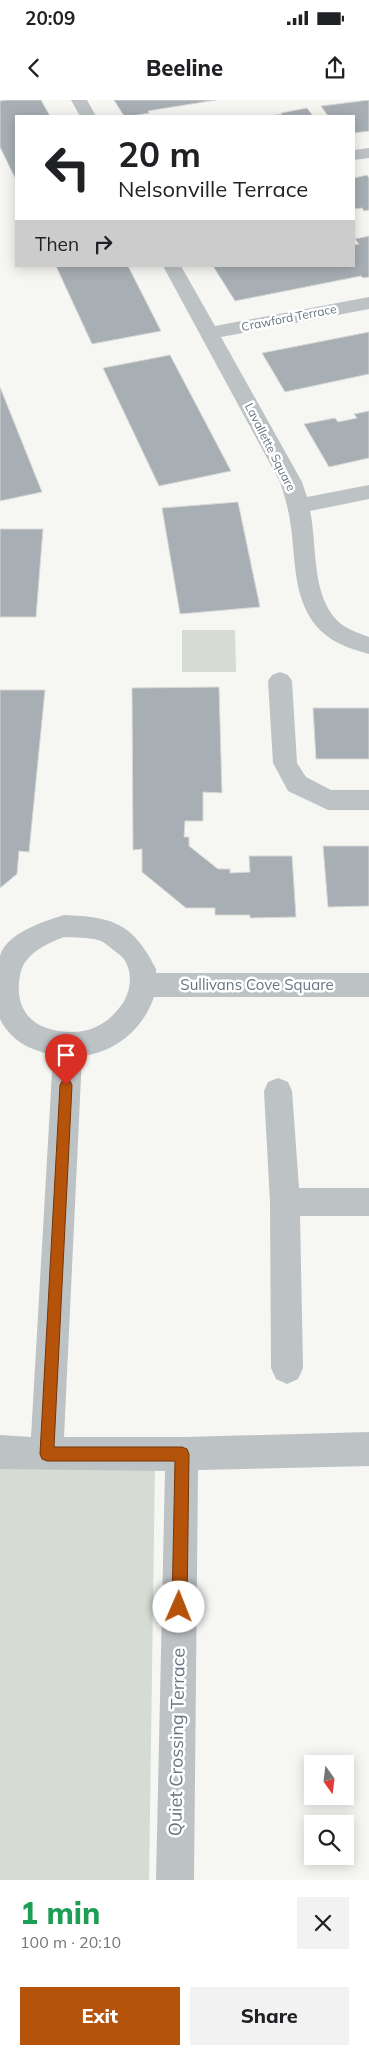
<!DOCTYPE html>
<html lang="en">
<head>
<meta charset="utf-8">
<style>
	:root { --surface:#fff; --page:#f2f2f2; --text:#202124; --muted:#757577; --accent:#b45309 }
	body { margin:0; font-family:Mulish,sans-serif; background:var(--page); color:var(--text); height:100vh; display:flex; flex-direction:column; font-size:19px; white-space:nowrap }
	* { box-sizing:border-box; margin:0 }
	p { font-size:16px; color:var(--muted) }
	.icon { flex:none; width:28px; height:28px; fill:none; stroke:currentColor; stroke-width:2; stroke-linecap:round; stroke-linejoin:round }
	.map { position:relative; height:1780px; overflow:hidden }
	.side { display:flex; flex-direction:column; background:var(--surface); flex:1 }
	.side>* { flex:none }
	.top-card { position:absolute; left:15px; top:15px; width:340px; height:152px; border-radius:0px; box-shadow:0 2px 12px #0003; background:#fff; color:var(--text); overflow:hidden }
	.needle { width:32px; rotate:166deg }
	.tools { position:absolute; left:304px; top:1655px; display:grid; gap:10px }
	.tools a { display:grid; place-items:center; width:50px; height:50px; border-radius:0px; background:var(--surface); box-shadow:0 2px 12px #0003; font-size:25px }
	.pin { position:absolute; display:grid; place-items:center; width:42px; height:42px; color:#fff; margin:-51px -21px; border-radius:50% 50% 50% 0; rotate:-45deg; box-shadow:0 0 5px #0007 }
	.pin .icon { rotate:45deg }
	.me { position:absolute; width:55px; margin:-28px; rotate:1deg; stroke-linejoin:round; filter:drop-shadow(0 0 4px #0008) }
	.turn { display:flex; align-items:center; gap:18px; height:105px; padding:0 20px; font-size:22px }
	.turn .icon { width:65px; height:65px; stroke-width:2.5 }
	.turn b { display:block; font-size:35px; line-height:42px }
	.then { display:flex; align-items:center; height:48px; padding:0 20px; background:#0003; gap:10px; font-size:19px }
	.round { display:grid; place-items:center; flex:none; width:52px; height:52px; border-radius:0px; background:var(--page) }
	.overview { display:flex; align-items:center; justify-content:space-between; height:85px; padding:0 20px }
	h1 { font-size:30px; font-weight:800; line-height:38px; color:#1e9e55 }
	.action { display:flex; gap:10px; margin-top:auto; padding:10px 20px }
	.action a { flex:1; height:58px; border-radius:0px; background:var(--accent); color:#fff; font-size:20px; font-weight:800; line-height:58px; text-align:center }
	.action a+a { background:var(--page); color:var(--text) }
	.status { display:flex; justify-content:space-between; align-items:center; height:35px; padding:0 25px; background:var(--surface); direction:ltr }
	.status svg { height:14px; fill:currentColor }
	header { display:flex; justify-content:space-between; align-items:center; height:65px; padding:0 20px; background:var(--surface); font-size:22px; font-weight:800 }
	.map>svg:first-child { display:block }
</style>
</head>
<body>
<div class="status"><b>20:09</b><svg viewBox="0 0 49 12"><path d="M0 12V9h3v3zM5 12V6h3v6zM10 12V3h3v9zM15 12V0h3v12zM26 1h20v11H26zM47 4h2v5h-2z"/></svg></div>
<header><svg class="icon" aria-label="back" viewBox="0 0 24 24"><path d="M15 5l-7 7 7 7"/></svg>Beeline<svg class="icon" aria-label="share" viewBox="0 0 24 24"><path d="M12 15V3M7 8l5-5 5 5M5 13v7h14v-7"/></svg></header>
<div class="map">
<svg width="369" height="1780" viewBox="0 0 369 1780">
	<rect width="100%" height="100%" fill="#f6f6f3"/>
	<path fill="#d6dbd3" d="M182 530H235L236 572H182Z
		M0 1363 155 1364 149 1780H0Z"/>
	<path fill="#a7afb4" stroke="#d8d8d6" d="M7 0H41L50 16H16V80L0 47V1Z
		M114 0H216L148 11 149 13 131 16H124Z
		M369 0V31L354 33V16H328L321 6Z
		M307 8 313 16H269L282 14 281 13Z
		M367 75 369 78V110L364 111 362 108 354 109V78Z
		M369 136V177L363 178 361 176 235 201 213 166H354V145L359 144 355 139Z
		M56 166H128L161 231 92 244Z
		M369 232V274L285 292 262 253Z
		M170 255 231 371 159 386 103 268Z
		M0 287 42 392 0 401Z
		M369 311V358L329 367 304 324 335 318 338 322 357 318 354 314Z
		M238 402 260 507 180 514 162 408Z
		M0 429H43L36 517H0Z
		M219 587 222 693 203 692V721H185L184 737H189V746L218 769H230V773L250 772 249 756H292L296 817 250 818V815H215V808H186L142 772V749L133 750 132 588Z
		M0 590H45L29 752 19 751 17 774 0 788Z
		M313 608H369V659H316Z
		M323 746H369V806L328 807Z"/>
	<g fill="none" stroke-linecap="round" stroke-linejoin="round">
		<path fill="#bdc2c5" fill-rule="evenodd" d="M71 0H87L96 16H80Z
			M369 48V58L354 60V50Z
			M163 166H181L215 226 369 197V209L221 237 302 382 307 397 369 385V399L310 411C318 447 310 502 344 526 352 531 361 534 369 537V554C355 550 338 545 327 536 293 510 296 465 291 427 289 411 285 397 280 382Z
			M280 572 288 575 292 581 297 663 306 677 331 690H369V710H328L288 691 273 663 268 581 272 575Z
			M64 815C113 817 133 823 156 869V873H369V897H154C143 929 116 952 82 956L64 1337H185L369 1332V1366L198 1370 194 1780H156L165 1371 0 1369V1335L31 1337 53 955C30 950 11 941 0 919 0 903 0 869 0 856 6 833 45 821 64 815ZM64 837C75 838 88 837 98 840 103 841 107 845 111 848 114 851 120 854 123 858 134 872 131 894 120 907 108 923 92 932 72 932 40 932 16 917 19 882 20 875 21 867 26 861 35 849 50 842 64 837Z
			M278 978 288 982 292 991 299 1088H369V1116H300L303 1268 298 1279 287 1284 276 1279 271 1268 270 1102 264 991 268 982Z"/>
	</g>
	<path fill="#b45309" stroke="#753606" d="M66 979 70 981 72 985 54 1347H182L187 1349 189 1354 187 1507 185 1513 179 1515 174 1513 172 1507 175 1361H47L42 1359 40 1354 60 985 62 981Z"/>
	<g text-anchor="middle" stroke-width="5" stroke-linejoin="round" paint-order="stroke">
		<g font-size="12" fill="#677683" stroke="#fff">
			<text transform="translate(289 218) rotate(-11)" y="4">Crawford Terrace</text>
			<text transform="translate(270 347) rotate(63)" y="4">Lavallette Square</text>
		</g>
		<g font-size="15" fill="#677683" stroke="#fff">
			<text x="257" y="890">Sullivans Cove Square</text>
		</g>
		<g font-size="18" fill="#677683" stroke="#fff">
			<text transform="translate(177 1642) rotate(-89)" y="6">Quiet Crossing Terrace</text>
		</g>
	</g>
</svg>
<div class="tools">
<a><svg class="needle" viewBox="-14 -14 28 28"><path d="M0-13l5 13h-10z" fill="#e53935"/><path d="M0 13l5-13h-10z" fill="#757577"/></svg></a>
<a><svg class="icon" aria-label="search" viewBox="0 0 24 24"><circle cx="10" cy="10" r="6"/><path d="M15 15l6 6"/></svg></a>
</div>
<div class="pin" style="left:66px;top:985px;background:#d93025"><svg class="icon" aria-label="arrive" viewBox="0 0 24 24"><path d="M6 21V4h12l-3 4 3 4H6"/></svg></div>
<svg class="me" style="left:179px;top:1507px" viewBox="-20 -20 40 40"><circle r="19" fill="#fff"/><path d="M0-13L10 11 0 6-10 11z" fill="#b45309"/></svg>
<div class="top-card">
<div class="turn"><svg class="icon" aria-label="left" viewBox="0 0 24 24"><path d="M17 20v-9H6M10 6l-5 5 5 5"/></svg><div><b>20 m</b>Nelsonville Terrace</div></div>
<div class="then">Then<svg class="icon" aria-label="right" viewBox="0 0 24 24"><path d="M7 20v-9h11M14 6l5 5-5 5"/></svg></div>
</div>
</div>
<section class="side">
<div class="overview"><div><h1>1 min</h1><p>100 m · 20:10</p></div><a class="round"><svg class="icon" aria-label="close" viewBox="0 0 24 24"><path d="M6 6l12 12M18 6L6 18"/></svg></a></div>
<div class="action"><a>Exit</a><a>Share</a></div>
</section>
</body>
</html>
